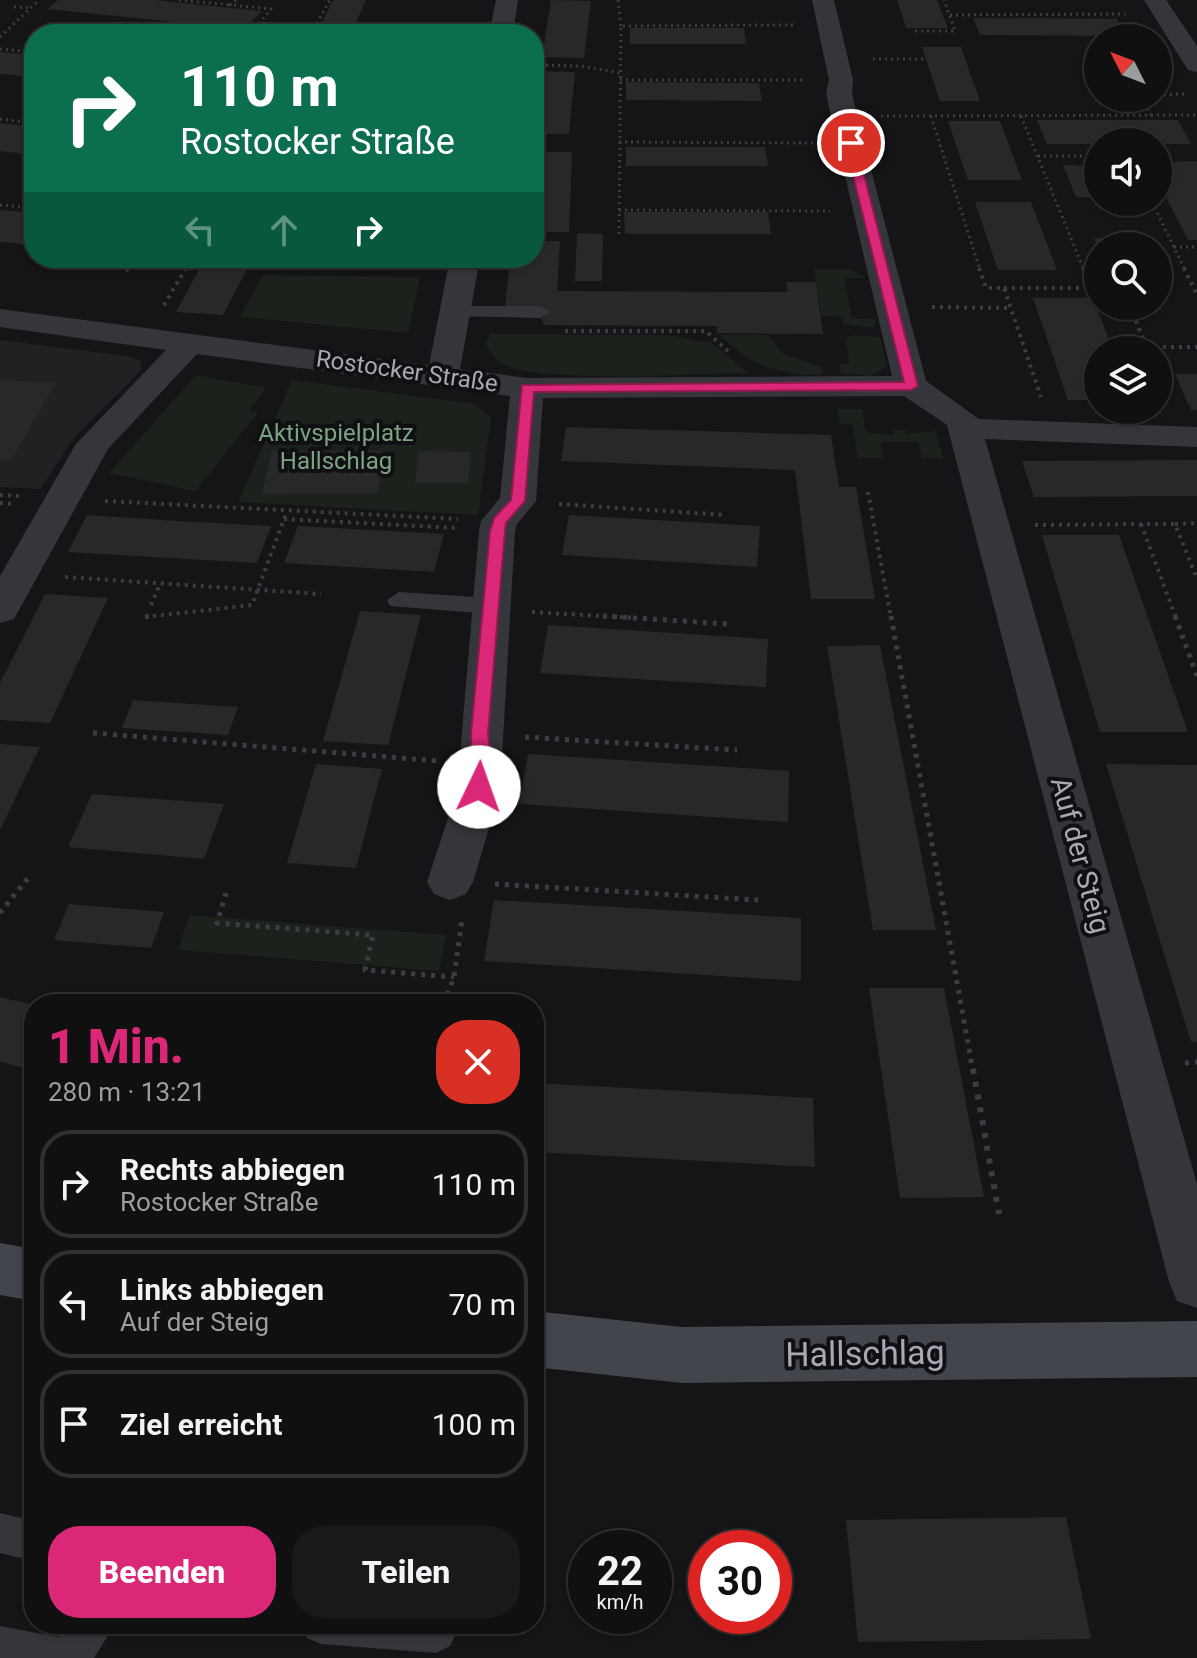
<!DOCTYPE html>
<html lang="de">
<head>
<meta charset="utf-8">
<style>
	:root { --surface:#101011; --page:#19191a; --text:#f1f3f6; --muted:#9c9d9f; --line:#303031; --accent:#db2777 }
	body { margin:0; font-family:Roboto,sans-serif; background:var(--page); color:var(--text); height:100vh; display:flex; flex-direction:column; font-size:30px; white-space:nowrap }
	* { box-sizing:border-box; margin:0 }
	p { font-size:26px; color:var(--muted) }
	.icon { flex:none; width:44px; height:44px; fill:none; stroke:currentColor; stroke-width:2; stroke-linecap:round; stroke-linejoin:round }
	.map { position:relative; flex:1; overflow:hidden }
	.sheet { position:absolute; left:24px; top:994px; width:520px; height:640px; display:flex; flex-direction:column; background:var(--surface); border-radius:32px; box-shadow:0 2px 6px #0004,0 0 0 2px var(--line) }
	.sheet>* { flex:none }
	.top-card { position:absolute; left:24px; top:24px; width:520px; height:244px; border-radius:32px; box-shadow:0 2px 6px #0004,0 0 0 2px var(--line); background:#0b6e4f; color:#fff; overflow:hidden }
	.needle { width:52px; rotate:312deg }
	.controls { position:absolute; left:1084px; top:24px; display:grid; gap:16px }
	.controls a { display:grid; place-items:center; width:88px; height:88px; border-radius:50%; background:var(--surface); box-shadow:0 2px 6px #0004,0 0 0 2px var(--line); font-size:40px }
	.speed { position:absolute; left:568px; top:1530px; display:flex; gap:16px; font-size:40px; font-weight:700; text-align:center }
	.speed>* { display:grid; place-content:center; width:104px; height:104px; border-radius:50%; background:var(--surface); box-shadow:0 2px 6px #0004,0 0 0 2px var(--line); line-height:1 }
	.speed small { font-size:20px; font-weight:400 }
	.speed .limit { border:12px solid #d22; background:#fff; color:#111 }
	.pin { position:absolute; display:grid; place-items:center; width:68px; height:68px; color:#fff; margin:-34px; border:4px solid #fff; border-radius:50%; box-shadow:0 2px 8px #0007 }
	.me { position:absolute; width:88px; margin:-44px; rotate:3deg; stroke-linejoin:round; filter:drop-shadow(0 0 6px #0008) }
	.turn { display:flex; align-items:center; gap:28px; height:168px; padding:0 24px; font-size:36px }
	.turn .icon { width:104px; height:104px; stroke-width:2.5 }
	.turn b { display:block; font-size:56px; line-height:68px }
	.lanes { display:flex; align-items:center; height:76px; padding:0 24px; background:#0003; justify-content:center; gap:40px; direction:ltr }
	.lanes .off { opacity:.35 }
	.round { display:grid; place-items:center; flex:none; width:84px; height:84px; border-radius:32px; background:var(--page) }
	.headline { display:flex; align-items:center; justify-content:space-between; height:136px; padding:0 24px }
	h1 { font-size:48px; font-weight:800; line-height:60px; color:var(--accent) }
	.button { display:flex; gap:16px; margin-top:auto; padding:16px 24px }
	.button a { flex:1; height:92px; border-radius:32px; background:var(--accent); color:#fff; font-size:32px; font-weight:800; line-height:92px; text-align:center }
	.button a+a { background:var(--page); color:var(--text) }
	ul { padding:0; list-style:none }
	li { display:flex; align-items:center; gap:24px; height:108px; margin:0 16px 12px; padding:0 8px; border:4px solid var(--line); border-radius:32px }
	li div { flex:1 }
	li b { display:block; font-size:30px }
	li em { font-style:normal }
	.map>svg:first-child { display:block }
</style>
</head>
<body>
<div class="map">
<svg width="1197" height="1658" viewBox="0 0 1197 1658">
	<rect width="100%" height="100%" fill="#151517"/>
	<path fill="#212124" d="M0 340 126 356 141 361V370L73 439 40 489 0 487Z"/>
	<path fill="#1b221c" d="M849 269 866 278H844L852 318 876 319 874 328 843 324 842 317 822 316 814 269Z
		M263 275 420 277 408 333 240 317Z
		M491 334 667 335 712 343 748 373C699 373 542 384 505 365 495 360 490 353 485 343Z
		M719 335H768L784 354 822 367 823 372 819 375C775 375 752 365 719 335Z
		M852 335 880 337 887 366 871 376 841 373 840 364 849 363 846 338Z
		M196 375 266 388 249 410 258 413 195 491 109 473Z
		M292 380 475 404 491 418 478 515 238 502Z
		M837 409H862L866 432 894 435V430H906L907 434 936 431 943 459 922 458 918 442H881L883 458H858L852 424H840Z
		M190 915 446 935 439 971 178 950Z"/>
	<path fill="#28282b" d="M58 0H154L262 11 244 29 47 9Z
		M333 0H366L355 24 322 23Z
		M551 0 591 1 584 58 542 57Z
		M897 0H937L948 28H906Z
		M973 18 1117 19 1126 36 980 35Z
		M630 28H744L746 44H630Z
		M922 47H961L980 101H940Z
		M0 52 34 55V77L0 74Z
		M535 71 575 72 569 134H534Z
		M626 82 759 83 762 101 626 100Z
		M1037 120H1178L1191 144H1047Z
		M948 121H1000L1022 180H968Z
		M0 123 34 127V155L0 151Z
		M626 147H765L768 166H626Z
		M534 152H572L569 232H534Z
		M1197 161V240H1188L1158 182V162Z
		M1063 165 1098 166V197H1076Z
		M975 202H1031L1057 270H998Z
		M0 210 34 213V245L0 242Z
		M624 212H768L771 234H625Z
		M577 233 603 234 602 281H575Z
		M1094 238 1139 239 1143 246H1097Z
		M534 241H560L557 291 788 292 786 282H816L823 334 717 333V326L544 325 540 316 505 308 510 258H534Z
		M278 258H427L426 269 275 270Z
		M202 264 248 267 223 315 176 312Z
		M1033 298H1093L1113 350H1098V400H1068Z
		M1175 374H1197V410H1191Z
		M0 380 56 383 11 460 0 459Z
		M566 427 831 435 839 487H856L875 599H811L795 470 561 461Z
		M272 451H385L378 493 262 494Z
		M419 451 471 452 468 483H415Z
		M1197 460V496L1034 497 1022 461Z
		M87 515 178 521 271 526 257 563 68 552Z
		M569 515 760 526 757 567 562 555Z
		M298 526 444 534 434 572 284 563Z
		M1042 535H1119L1188 732H1100Z
		M45 594 108 598 50 723 0 720V683Z
		M360 611 421 615 388 745 323 741Z
		M548 625 768 639 766 687 540 673Z
		M880 645 920 849 936 930H873L827 646Z
		M133 700 238 707 228 735 122 728Z
		M0 744 40 747 0 830Z
		M528 754 789 771 788 822 519 804Z
		M316 764 382 769 356 868 287 863Z
		M1106 764 1197 765V1042H1191Z
		M92 794 224 804 204 859 68 847Z
		M494 900 801 918V981L484 961Z
		M69 904 164 912 151 948 54 940Z
		M869 988H944L984 1197 900 1198Z
		M0 997 34 1005V1070L0 1062Z
		M534 1083 813 1098 815 1167 534 1152Z
		M1066 1517 1091 1639 858 1642 846 1520Z"/>
	<g fill="none" stroke-linecap="round" stroke-linejoin="round">
		<path stroke="#3b3d43" stroke-width="3" stroke-dasharray="2 4" stroke-linecap="butt" d="M179 0 230 5
			M236 0 230 5 271 9 251 34
			M618 0 621 26
			M14 7 31 8
			M950 15 1125 14
			M314 28 465 31
			M915 31H955L944 0
			M311 34 330 0
			M0 37 39 0
			M0 49 34 52
			M873 59H923
			M534 65 581 66 620 73
			M620 80H804
			M1158 95 1184 94
			M1142 98 1151 115
			M881 116 1197 115
			M931 116 980 270
			M1021 116 1084 270
			M0 119 34 123
			M619 142 814 143
			M1038 156H1098
			M1152 202 1185 270
			M0 205 34 208
			M619 210 830 211
			M619 234 621 26 796 25
			M1174 247H1197
			M127 270 136 258
			M185 270 192 258"/>
		<path stroke="#3b3d43" stroke-width="4" stroke-dasharray="3 5" stroke-linecap="butt" d="M979 268 986 288H1004L1041 397
			M1083 268 1091 288H1098
			M1184 268 1197 295
			M126 271 129 268
			M1004 288H1091
			M164 305 186 268
			M1130 306 1147 349
			M932 307 1011 308
			M565 331H706L730 353
			M1147 347H1197
			M1158 375 1169 402
			M868 492 891 618
			M0 495 19 496
			M105 501 458 519
			M0 503 15 504
			M559 504 725 515
			M284 519 456 528
			M1141 524 1176 618
			M1175 524 1197 523
			M1035 525 1175 524 1197 579
			M65 577 321 594
			M151 605 160 584
			M532 612 636 618
			M145 617 252 605 287 511"/>
		<path stroke="#3b3d43" stroke-width="5" stroke-dasharray="4 6" stroke-linecap="butt" d="M603 616 728 624
			M891 616 973 1071
			M1175 616 1197 676
			M145 617 151 616
			M93 733 438 761
			M525 737 737 750
			M495 884 758 900
			M226 893 217 923 373 935 365 970 454 977
			M0 913 28 878
			M444 1004 454 977 462 920
			M1185 1063 1197 1062"/>
		<path stroke="#3b3d43" stroke-width="6" stroke-dasharray="5 8" stroke-linecap="butt" d="M973 1069 999 1214"/>
		<path fill="#35363c" fill-rule="evenodd" d="M457 306H540L550 312 540 318 450 316 447 312 450 308Z
			M399 592 491 598 503 606 491 614 390 606 387 600Z
			M0 1513 34 1521V1561L0 1553Z
			M69 1624H115L94 1658H0V1626L59 1637Z
			M301 1624H453L457 1632 450 1646 436 1653 321 1644 307 1638Z"/>
		<path fill="#35363c" fill-rule="evenodd" d="M496 0H518L513 34H489Z
			M812 0H834L853 80 852 93 857 116 926 381 979 419 1197 427V447L985 439 1197 1184V1308L1177 1301 1169 1282 947 425 904 396 543 398 536 501 517 524 515 531 500 791 473 882 466 894 450 900 434 894 427 882 457 791 479 531 481 521 500 498 510 396 197 354 108 449 19 610 14 619 0 623V576L76 444 166 350 0 327V309L429 365 450 258H480L460 369 527 378 892 376 831 116 826 93 829 80Z
			M1144 0H1166L1197 46V72L1188 70Z"/>
		<path fill="#43454c" fill-rule="evenodd" d="M0 1243 34 1249V1301L0 1295Z
			M534 1311 682 1327 1197 1321V1377L682 1383 534 1367Z"/>
	</g>
	<path fill="#db2777" stroke="#8e194d" stroke-width="2" d="M851 140 856 143 918 386 911 390 534 392 525 501 506 523 505 531 488 734 492 765 485 791H473L471 734 490 531 494 518 511 500 522 385 904 382 845 143Z"/>
	<g text-anchor="middle" stroke-width="8" stroke-linejoin="round" paint-order="stroke">
		<g font-size="24" fill="#a6aab7" stroke="#101012">
			<text transform="translate(407 371) rotate(8)" y="8">Rostocker Straße</text>
		</g>
		<g font-size="24" fill="#7ca382" stroke="#101012">
			<text x="336" y="441">Aktivspielplatz<tspan x="336" dy="28">Hallschlag</tspan></text>
		</g>
		<g font-size="28" fill="#a6aab7" stroke="#101012">
			<text transform="translate(1081 855) rotate(75)" y="10">Auf der Steig</text>
		</g>
		<g font-size="34" fill="#a6aab7" stroke="#101012">
			<text transform="translate(865 1353) rotate(-1)" y="12">Hallschlag</text>
		</g>
	</g>
</svg>
<div class="controls">
<a><svg class="needle" viewBox="-14 -14 28 28"><path d="M0-13l5 13h-10z" fill="#e53935"/><path d="M0 13l5-13h-10z" fill="#9c9d9f"/></svg></a>
<a><svg class="icon" aria-label="sound" viewBox="0 0 24 24"><path d="M4 9h4l5-4v14l-5-4H4zM17 9q2 3 0 6"/></svg></a>
<a><svg class="icon" aria-label="search" viewBox="0 0 24 24"><circle cx="10" cy="10" r="6"/><path d="M15 15l6 6"/></svg></a>
<a><svg class="icon" aria-label="layers" viewBox="0 0 24 24"><path d="M12 4l9 5-9 5-9-5zM3 14l9 5 9-5"/></svg></a>
</div>
<div class="speed"><div>22<small>km/h</small></div><div class="limit">30</div></div>
<div class="pin" style="left:851px;top:143px;background:#d93025"><svg class="icon" aria-label="arrive" viewBox="0 0 24 24"><path d="M6 21V4h12l-3 4 3 4H6"/></svg></div>
<svg class="me" style="left:479px;top:787px" viewBox="-20 -20 40 40"><circle r="19" fill="#fff"/><path d="M0-13L10 11 0 6-10 11z" fill="#db2777"/></svg>
<div class="top-card">
<div class="turn"><svg class="icon" aria-label="right" viewBox="0 0 24 24"><path d="M7 20v-9h11M14 6l5 5-5 5"/></svg><div><b>110 m</b>Rostocker Straße</div></div>
<div class="lanes"><svg class="icon off" aria-label="left" viewBox="0 0 24 24"><path d="M17 20v-9H6M10 6l-5 5 5 5"/></svg><svg class="icon off" aria-label="ahead" viewBox="0 0 24 24"><path d="M12 20V5M6 11l6-6 6 6"/></svg><svg class="icon" aria-label="right" viewBox="0 0 24 24"><path d="M7 20v-9h11M14 6l5 5-5 5"/></svg></div>
</div>
<section class="sheet">
<div class="headline"><div><h1>1 Min.</h1><p>280 m · 13:21</p></div><a class="round" style="background:#d93025;color:#fff"><svg class="icon" aria-label="close" viewBox="0 0 24 24"><path d="M6 6l12 12M18 6L6 18"/></svg></a></div>
<ul>
<li><svg class="icon" aria-label="right" viewBox="0 0 24 24"><path d="M7 20v-9h11M14 6l5 5-5 5"/></svg><div><b>Rechts abbiegen</b><p>Rostocker Straße</p></div><em>110 m</em></li>
<li><svg class="icon" aria-label="left" viewBox="0 0 24 24"><path d="M17 20v-9H6M10 6l-5 5 5 5"/></svg><div><b>Links abbiegen</b><p>Auf der Steig</p></div><em>70 m</em></li>
<li><svg class="icon" aria-label="arrive" viewBox="0 0 24 24"><path d="M6 21V4h12l-3 4 3 4H6"/></svg><div><b>Ziel erreicht</b></div><em>100 m</em></li>
</ul>
<div class="button"><a>Beenden</a><a>Teilen</a></div>
</section>
</div>
</body>
</html>
